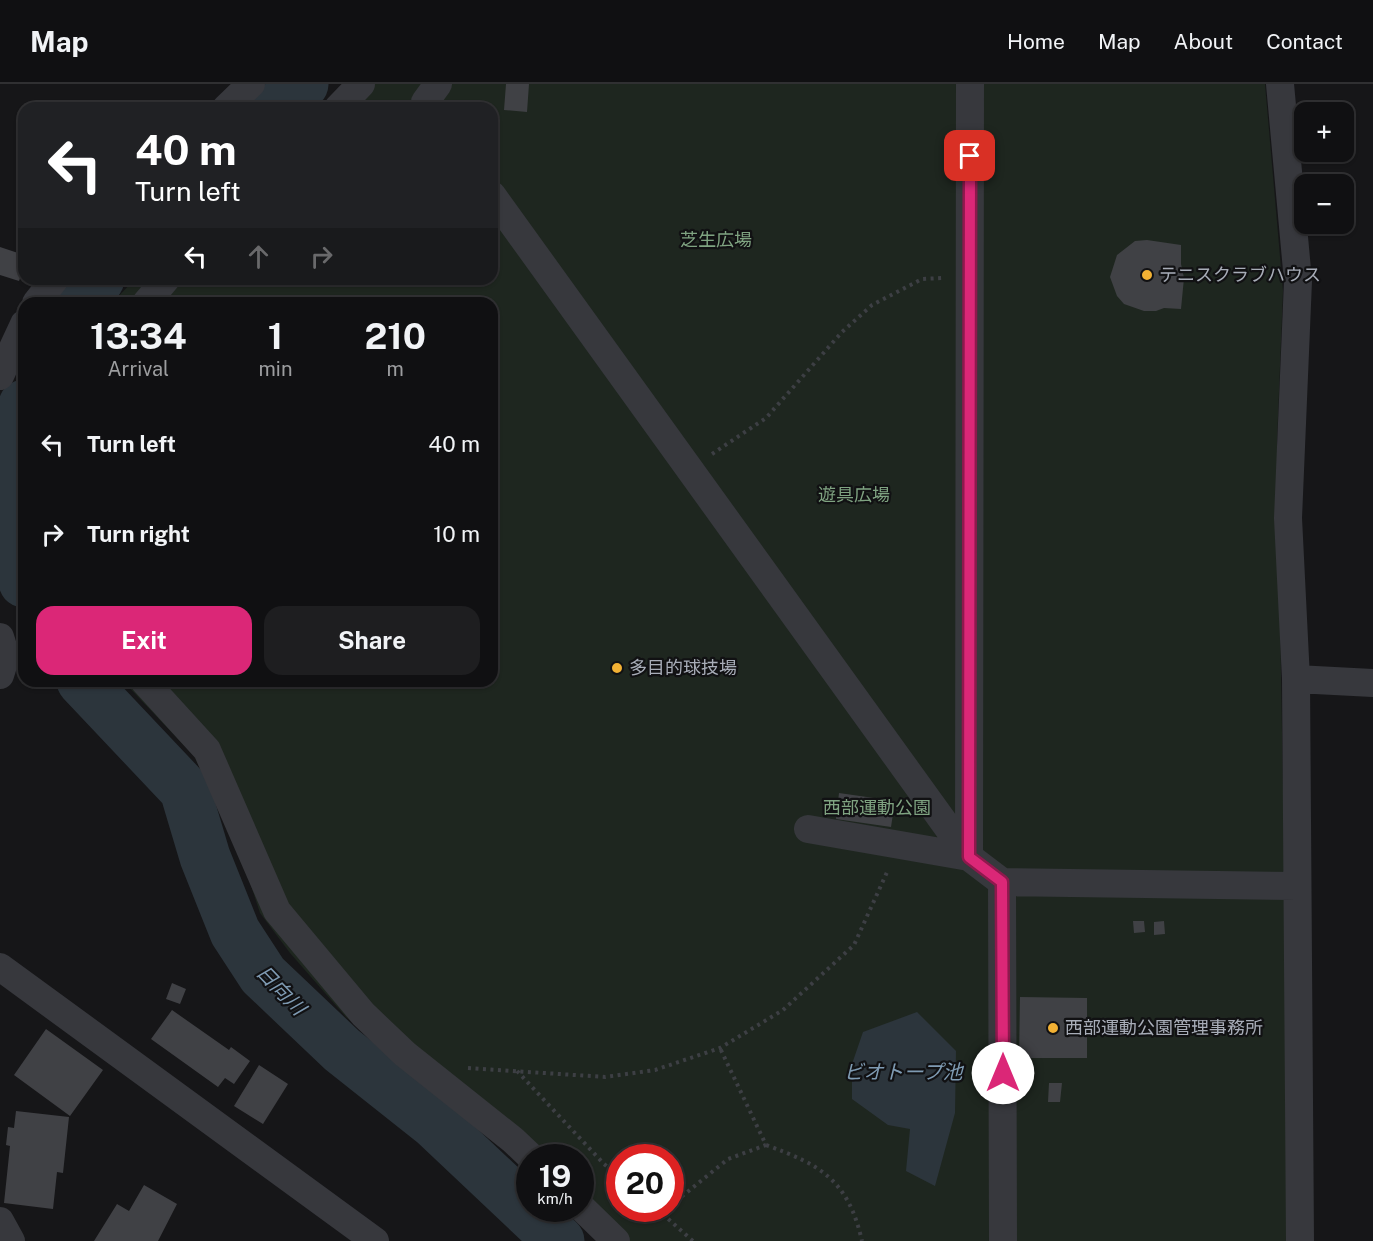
<!DOCTYPE html>
<html lang="en">
<head>
<meta charset="utf-8">
<style>
	:root { --surface:#101012; --page:#1e1e20; --text:#f1f3f6; --muted:#9c9d9f; --line:#303032; --accent:#db2777 }
	body { margin:0; font-family:"Public Sans","Noto Sans JP",sans-serif; background:var(--page); color:var(--text); height:100vh; display:flex; flex-direction:column; font-size:22px; white-space:nowrap }
	* { box-sizing:border-box; margin:0 }
	p { font-size:20px; color:var(--muted) }
	.icon { flex:none; width:33px; height:33px; fill:none; stroke:currentColor; stroke-width:2; stroke-linecap:round; stroke-linejoin:round }
	.map { position:relative; flex:1; overflow:hidden }
	.details { position:absolute; left:18px; top:213px; width:480px; height:390px; display:flex; flex-direction:column; background:var(--surface); border-radius:18px; box-shadow:0 2px 4px #0004,0 0 0 2px var(--line) }
	.details>* { flex:none }
	.guide { position:absolute; left:18px; top:18px; width:480px; height:183px; border-radius:18px; box-shadow:0 2px 4px #0004,0 0 0 2px var(--line); background:#202124; color:#fff; overflow:hidden }
	.controls { position:absolute; left:1294px; top:18px; display:grid; gap:12px }
	.controls a { display:grid; place-items:center; width:60px; height:60px; border-radius:12px; background:var(--surface); box-shadow:0 2px 4px #0004,0 0 0 2px var(--line); font-size:30px }
	.speed { position:absolute; left:516px; top:1060px; display:flex; gap:12px; font-size:30px; font-weight:700; text-align:center }
	.speed>* { display:grid; place-content:center; width:78px; height:78px; border-radius:50%; background:var(--surface); box-shadow:0 2px 4px #0004,0 0 0 2px var(--line); line-height:1 }
	.speed small { font-size:15px; font-weight:400 }
	.speed .limit { border:9px solid #d22; background:#fff; color:#111 }
	.pin { position:absolute; display:grid; place-items:center; width:51px; height:51px; color:#fff; margin:-26px; border-radius:12px; box-shadow:0 3px 9px #0006 }
	.me { position:absolute; width:66px; margin:-33px; rotate:0deg; stroke-linejoin:round; filter:drop-shadow(0 0 4px #0008) }
	.turn { display:flex; align-items:center; gap:21px; height:126px; padding:0 18px; font-size:27px }
	.turn .icon { width:78px; height:78px; stroke-width:2.5 }
	.turn b { display:block; font-size:42px; line-height:51px }
	.lanes { display:flex; align-items:center; height:57px; padding:0 18px; background:#0003; justify-content:center; gap:30px; direction:ltr }
	.lanes .off { opacity:.35 }
	.eta { display:flex; justify-content:space-evenly; align-items:center; height:102px; text-align:center }
	.eta b { font-size:36px; font-weight:700; line-height:42px }
	.cta { display:flex; gap:12px; margin-top:auto; padding:12px 18px }
	.cta a { flex:1; height:69px; border-radius:18px; background:var(--accent); color:#fff; font-size:24px; font-weight:700; line-height:69px; text-align:center }
	.cta a+a { background:var(--page); color:var(--text) }
	ul { padding:0; list-style:none }
	li { display:flex; align-items:center; gap:18px; height:90px; padding:0 18px }
	li div { flex:1 }
	li b { display:block; font-size:22px }
	li em { font-style:normal }
	header { display:flex; align-items:center; gap:36px; box-sizing:border-box; height:84px; padding:0 30px; background:var(--surface); border-bottom:2px solid var(--line) }
	header strong { font-size:28px }
	nav { display:flex; gap:33px; margin-inline-start:auto; font-size:21px }
	.map>svg:first-child { display:block }
</style>
</head>
<body>
<header>
<strong>Map</strong>
<nav><a>Home</a><a>Map</a><a>About</a><a>Contact</a></nav>
</header>
<div class="map">
<svg width="1373" height="1157" viewBox="0 0 1373 1157">
	<rect width="100%" height="100%" fill="#161618"/>
	<path fill="#1e261f" fill-rule="evenodd" d="M344 0H1265L1283 207 1277 358 1285 822 1287 1157H603L580 1125V1074H530L496 1056 346 933 290 869 260 829 239 765 194 672 123 597H492V219H112L135 195H492V24H321ZM620 1074H670V1125H620Z"/>
	<path fill="#2c353c" d="M917 928 956 967 955 1029 935 1102 906 1087 910 1045 888 1041 852 1015V980L863 948Z"/>
	<g fill="none" stroke-linecap="round" stroke-linejoin="round">
		<path stroke="#2c353c" stroke-width="51" d="M277 24 303 0
			M82 219 99 195
			M24 321 0 378 2 434 24 498
			M82 597 185 706 205 773 235 848 263 891 342 966 434 1039 559 1157"/>
	</g>
	<path fill="#404145" d="M506 0H529L527 28 504 26Z
		M1147 156 1181 161V180L1184 194 1181 225 1164 224 1156 227H1144L1124 220 1117 212 1110 193 1117 171 1135 157Z
		M0 163 24 171V183L19 197 0 191Z
		M839 709 895 717 891 743 836 735Z
		M1133 837H1144L1145 848 1134 849Z
		M1164 837 1165 850 1154 851V838Z
		M172 899 186 905 180 920 166 915Z
		M1020 913 1087 914V974H1019Z
		M172 926 229 966 231 963 250 977 234 1000 225 994 218 1003 151 955Z
		M46 945 103 986 70 1032 14 991Z
		M259 981 288 1000 263 1040 234 1022Z
		M1049 999H1062L1060 1018H1048Z
		M16 1027 69 1033 63 1089 57 1088 53 1125 4 1119 10 1062 6 1061 8 1043 14 1044Z
		M144 1101 177 1120 158 1157H94L117 1120 129 1127Z"/>
	<g fill="none" stroke-linecap="round" stroke-linejoin="round">
		<path stroke="#3d3f44" stroke-width="4" stroke-dasharray="3 4.5" stroke-linecap="butt" d="M712 370 766 334 842 248 872 221 922 195 942 194
			M468 984 605 993 655 986 720 964 783 926 854 861 888 786
			M517 987 604 1080 620 1093
			M766 1061C821 1081 848 1096 862 1157
			M670 1122 728 1075 766 1061 720 964
			M657 1125 693 1157"/>
		<path stroke="#37383d" stroke-width="28" d="M1280 0 1298 197 1288 434 1296 595 1300 1157
			M226 24 251 0
			M338 24 361 0
			M429 24 425 18 438 0
			M492 111 969 773 1002 798 1297 802
			M36 219 55 195
			M146 219 166 195
			M0 292 24 240
			M0 553 6 572 0 591
			M1296 595 1373 599
			M144 597 207 666 277 827 363 930 405 970 513 1056 532 1074
			M808 745 969 773
			M969 773 970 0
			M1002 798 1003 1157
			M0 883 375 1157
			M580 1122 616 1157
			M0 1137 11 1157"/>
	</g>
	<g fill="none" stroke-linecap="round" stroke-linejoin="round">
		<defs>
			<path id="route" d="M970 72 969 773 1002 798 1003 989"/>
		</defs>
		<use href="#route" stroke="#8e194d" stroke-width="15"/>
		<use href="#route" stroke="#db2777" stroke-width="10"/>
	</g>
	<g fill="#f2b134" stroke="#111113" stroke-width="2">
		<circle cx="1147" cy="191" r="6"/>
		<circle cx="617" cy="584" r="6"/>
		<circle cx="1053" cy="944" r="6"/>
	</g>
	<g text-anchor="middle" stroke-width="4.5" stroke-linejoin="round" paint-order="stroke">
		<g font-size="18" fill="#7fa381" stroke="#111113">
			<text x="716" y="162">芝生広場</text>
			<text x="854" y="417">遊具広場</text>
			<text x="877" y="730">西部運動公園</text>
		</g>
		<g font-size="18" fill="#a8adb8" stroke="#111113" text-anchor="start">
			<text x="1159" y="197">テニスクラブハウス</text>
			<text x="629" y="590">多目的球技場</text>
			<text x="1065" y="950">西部運動公園管理事務所</text>
		</g>
		<g font-size="20" font-style="italic" fill="#7f9bb3" stroke="#111113">
			<text transform="translate(281 906) rotate(46)" y="7">日向川</text>
			<text x="903" y="995">ビオトープ池</text>
		</g>
	</g>
</svg>
<div class="controls">
<a>+</a>
<a>−</a>
</div>
<div class="speed"><div>19<small>km/h</small></div><div class="limit">20</div></div>
<div class="pin" style="left:970px;top:72px;background:#d93025"><svg class="icon" aria-label="arrive" viewBox="0 0 24 24"><path d="M6 21V4h12l-3 4 3 4H6"/></svg></div>
<svg class="me" style="left:1003px;top:989px" viewBox="-20 -20 40 40"><circle r="19" fill="#fff"/><path d="M0-13L10 11 0 6-10 11z" fill="#db2777"/></svg>
<div class="guide">
<div class="turn"><svg class="icon" aria-label="left" viewBox="0 0 24 24"><path d="M17 20v-9H6M10 6l-5 5 5 5"/></svg><div><b>40 m</b>Turn left</div></div>
<div class="lanes"><svg class="icon" aria-label="left" viewBox="0 0 24 24"><path d="M17 20v-9H6M10 6l-5 5 5 5"/></svg><svg class="icon off" aria-label="ahead" viewBox="0 0 24 24"><path d="M12 20V5M6 11l6-6 6 6"/></svg><svg class="icon off" aria-label="right" viewBox="0 0 24 24"><path d="M7 20v-9h11M14 6l5 5-5 5"/></svg></div>
</div>
<section class="details">
<div class="eta">
<div><b>13:34</b><p>Arrival</p></div>
<div><b>1</b><p>min</p></div>
<div><b>210</b><p>m</p></div>
</div>
<ul>
<li><svg class="icon" aria-label="left" viewBox="0 0 24 24"><path d="M17 20v-9H6M10 6l-5 5 5 5"/></svg><div><b>Turn left</b></div><em>40 m</em></li>
<li><svg class="icon" aria-label="right" viewBox="0 0 24 24"><path d="M7 20v-9h11M14 6l5 5-5 5"/></svg><div><b>Turn right</b></div><em>10 m</em></li>
</ul>
<div class="cta"><a>Exit</a><a>Share</a></div>
</section>
</div>
</body>
</html>
